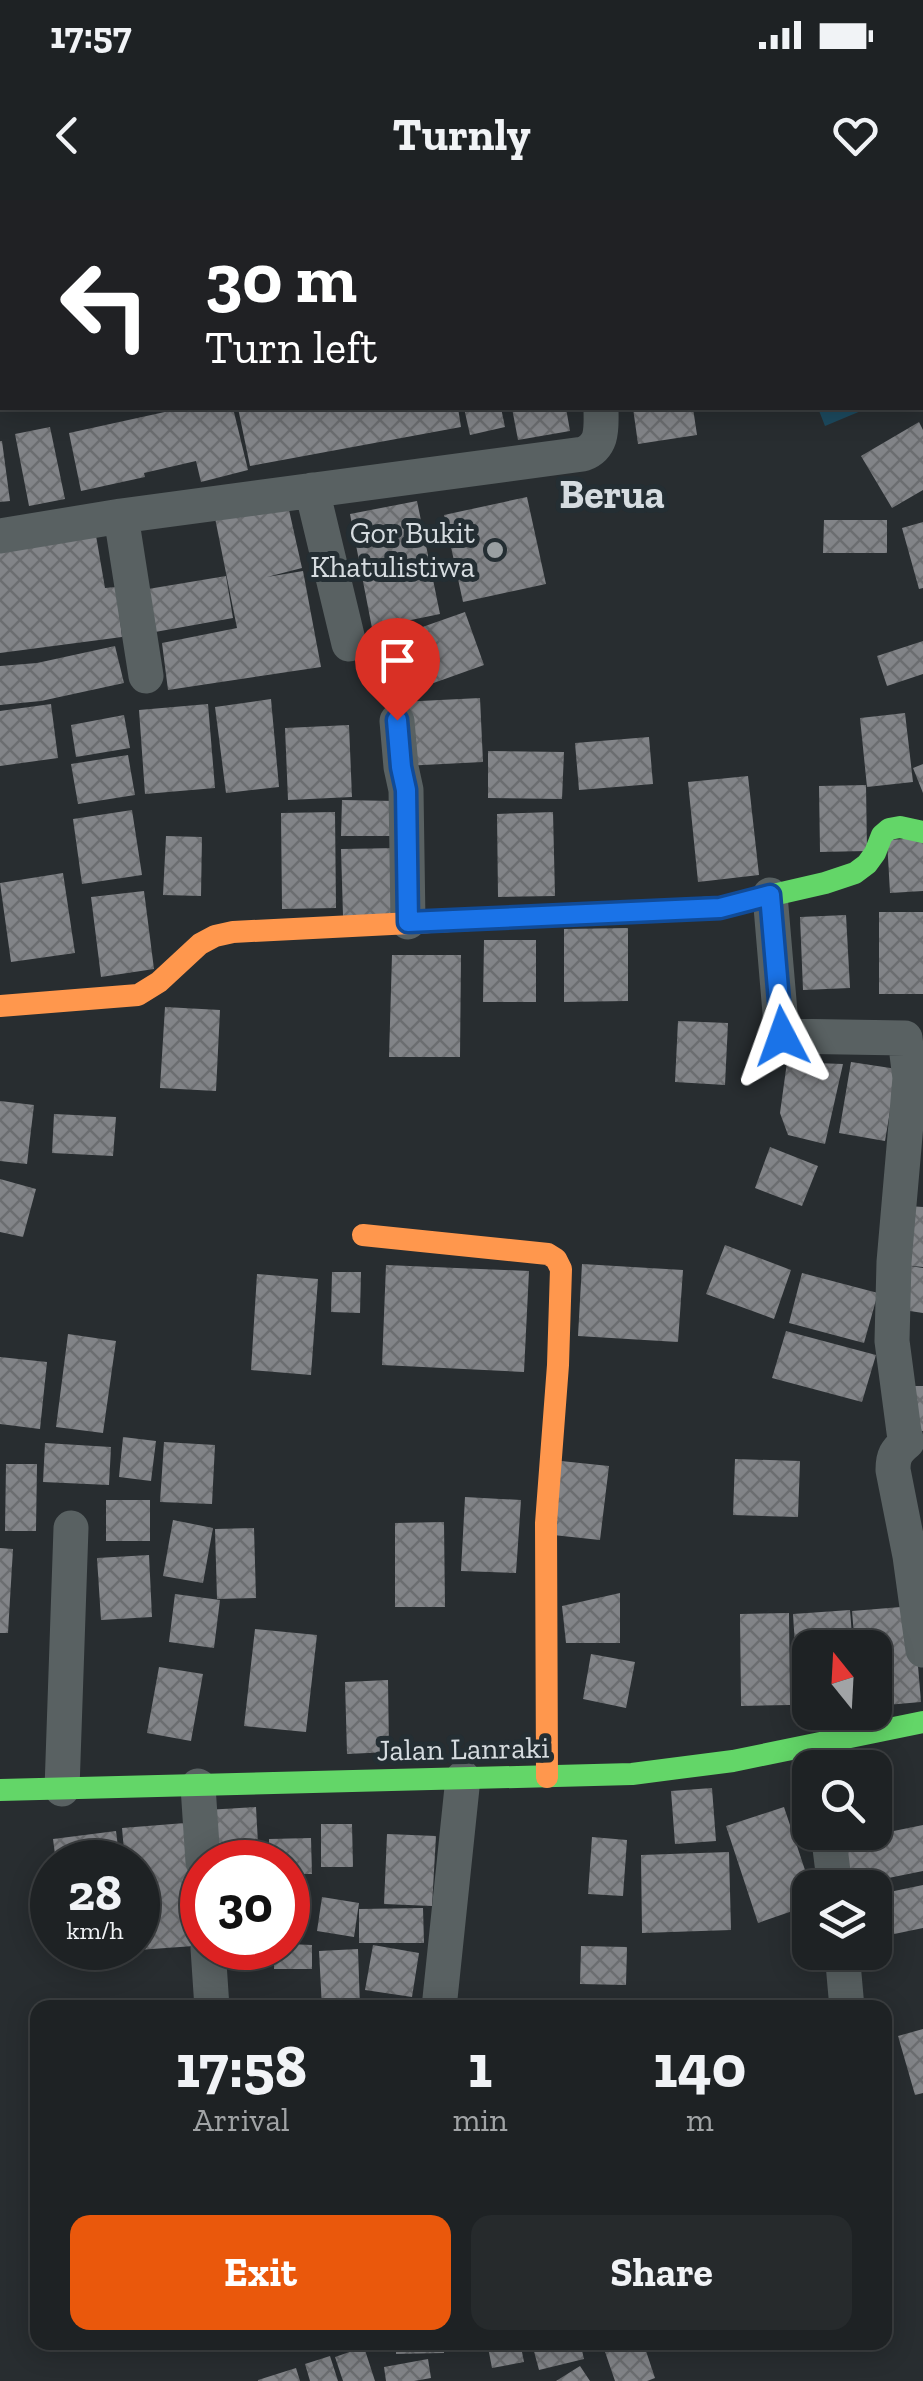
<!DOCTYPE html>
<html lang="en">
<head>
<meta charset="utf-8">
<style>
	:root { --surface:#1e2224; --page:#262a2c; --text:#f1f3f6; --muted:#a1a4a6; --line:#3c3f41; --accent:#ea580c }
	body { margin:0; font-family:"Zilla Slab",serif; background:var(--page); color:var(--text); height:100vh; display:flex; flex-direction:column; font-size:38px; white-space:nowrap }
	* { box-sizing:border-box; margin:0 }
	p { font-size:32px; color:var(--muted) }
	.icon { flex:none; width:55px; height:55px; fill:none; stroke:currentColor; stroke-width:2; stroke-linecap:round; stroke-linejoin:round }
	.map { position:relative; flex:1; overflow:hidden }
	.side { position:absolute; left:30px; top:1800px; width:862px; height:350px; display:flex; flex-direction:column; background:var(--surface); border-radius:20px; box-shadow:0 5px 25px #0003,0 0 0 2px var(--line) }
	.side>* { flex:none }
	.guide { position:absolute; left:0px; top:0px; width:925px; height:210px; box-shadow:0 5px 25px #0003,0 0 0 2px var(--line); background:#202124; color:#fff; overflow:hidden }
	.needle { width:65px; rotate:342deg }
	.tools { position:absolute; left:792px; top:1430px; display:grid; gap:20px }
	.tools a { display:grid; place-items:center; width:100px; height:100px; border-radius:20px; background:var(--surface); box-shadow:0 5px 25px #0003,0 0 0 2px var(--line); font-size:50px }
	.speed { position:absolute; left:30px; top:1640px; display:flex; gap:20px; font-size:50px; font-weight:700; text-align:center }
	.speed>* { display:grid; place-content:center; width:130px; height:130px; border-radius:50%; background:var(--surface); box-shadow:0 5px 25px #0003,0 0 0 2px var(--line); line-height:1 }
	.speed small { font-size:25px; font-weight:400 }
	.speed .limit { border:15px solid #d22; background:#fff; color:#111 }
	.pin { position:absolute; display:grid; place-items:center; width:85px; height:85px; color:#fff; margin:-102px -42px; border-radius:50% 50% 50% 0; rotate:-45deg; box-shadow:0 0 10px #0007 }
	.pin .icon { rotate:45deg }
	.me { position:absolute; width:110px; margin:-55px; rotate:356deg; stroke-linejoin:round; filter:drop-shadow(0 0 8px #0008) }
	.turn { display:flex; align-items:center; gap:35px; height:210px; padding:0 40px; font-size:45px }
	.turn .icon { width:130px; height:130px; stroke-width:2.5 }
	.turn b { display:block; font-size:70px; line-height:85px }
	.eta { display:flex; justify-content:space-evenly; align-items:center; height:170px; text-align:center }
	.eta b { font-size:60px; font-weight:700; line-height:70px }
	.primary-button { display:flex; gap:20px; margin-top:auto; padding:20px 40px }
	.primary-button a { flex:1; height:115px; border-radius:20px; background:var(--accent); color:#fff; font-size:40px; font-weight:700; line-height:115px; text-align:center }
	.primary-button a+a { background:var(--page); color:var(--text) }
	.status { display:flex; justify-content:space-between; align-items:center; height:70px; padding:0 50px; background:var(--surface); direction:ltr }
	.status svg { height:28px; fill:currentColor }
	header { display:flex; justify-content:space-between; align-items:center; height:130px; padding:0 40px; background:var(--surface); font-size:45px; font-weight:700 }
	.map>svg:first-child { display:block }
</style>
</head>
<body>
<div class="status"><b>17:57</b><svg viewBox="0 0 49 12"><path d="M0 12V9h3v3zM5 12V6h3v6zM10 12V3h3v9zM15 12V0h3v12zM26 1h20v11H26zM47 4h2v5h-2z"/></svg></div>
<header><svg class="icon" aria-label="back" viewBox="0 0 24 24"><path d="M15 5l-7 7 7 7"/></svg>Turnly<svg class="icon" aria-label="heart" viewBox="0 0 24 24"><path d="M12 20l-8-8c-3-5 5-10 8-4 3-6 11-1 8 4z"/></svg></header>
<div class="map">
<svg width="923" height="2181" viewBox="0 0 923 2181">
	<defs>
		<pattern id="wetland-marsh" width="20" height="14" patternUnits="userSpaceOnUse" patternTransform="scale(2.5)"><rect width="20" height="14" fill="#1c4a5f"/><path d="M1 5h8M5 5V1M11 12h8M15 12V8" fill="none" stroke="#3c6476"/></pattern>
		<pattern id="building-cross-hatch" width="8" height="8" patternUnits="userSpaceOnUse" patternTransform="scale(2.5)"><rect width="8" height="8" fill="#828488"/><path d="M0 0l8 8M0 8l8-8" fill="none" stroke="#6b6d70"/></pattern>
	</defs>
	<rect width="100%" height="100%" fill="#282d30"/>
	<path fill="url(#wetland-marsh)" d="M696 0H871L872 2H697Z
		M818 208H868L825 226Z"/>
	<path fill="url(#building-cross-hatch)" d="M183 208H233L248 270 201 282 196 261 144 273 145 277 81 291 69 233Z
		M238 208H458L461 227 250 266Z
		M464 208H501L505 227 470 235Z
		M512 208H566L570 231 518 240Z
		M633 208H693L697 235 638 244Z
		M919 222 923 230V290L892 308 861 256Z
		M50 227 65 299 29 306 15 234Z
		M0 241H2L10 301 0 302Z
		M527 297 546 384 463 402 444 315Z
		M287 301 302 368 267 377 303 371 321 467 168 490 162 443 237 428 215 318Z
		M417 301 440 414 372 428 350 314Z
		M824 320H887V353H823Z
		M923 322V388L919 389 902 328Z
		M94 324 105 388 116 387 122 437 0 453V341Z
		M226 376 233 418 155 432 148 389Z
		M465 412 484 465 414 490 394 437Z
		M923 441V474L887 486 877 456Z
		M115 446 124 483 41 501 0 505V466L37 463Z
		M480 498 483 562 403 566 400 502Z
		M271 499 279 587 226 593 215 507Z
		M51 504 58 558 0 566V511Z
		M208 504 215 588 145 594 139 510Z
		M905 513 913 582 867 587 860 518Z
		M124 515 130 548 76 557 71 525Z
		M349 525 352 597 288 600 285 528Z
		M649 537 653 584 579 590 575 543Z
		M488 551 564 552 562 599 488 598Z
		M128 555 135 595 78 604 71 564Z
		M923 564V593L913 568Z
		M748 576 759 675 698 682 688 582Z
		M866 585 867 651 820 652 819 586Z
		M342 600 395 601 394 636H341Z
		M132 610 142 675 82 684 73 619Z
		M335 612 336 708 282 709 281 613Z
		M553 612 555 696 498 697 497 614Z
		M166 636 202 637 201 696 163 695Z
		M923 638V691L890 693 887 640Z
		M397 648 398 715 343 716 341 649Z
		M63 673 75 753 11 762 0 683Z
		M144 691 154 769 101 777 91 697Z
		M879 712H923V794H879Z
		M846 715 850 788 803 790 800 717Z
		M628 728V801L564 802V729Z
		M484 740H536V802H483Z
		M392 755H461L460 857H389Z
		M165 807 220 810 216 891 160 888Z
		M678 821 728 823 725 885 675 882Z
		M787 862 843 864 825 944 788 935 780 913Z
		M851 862 897 869 885 941 839 933Z
		M0 901 34 905 27 964 0 961Z
		M54 914 116 917 113 956 52 953Z
		M770 947 818 966 802 1006 755 988Z
		M0 979 36 989 23 1037 0 1032Z
		M908 1006 923 1007V1067L903 1065Z
		M725 1045 791 1070 774 1119 706 1094Z
		M582 1064 683 1070 678 1142 578 1136Z
		M386 1065 529 1071 524 1172 382 1165Z
		M910 1066 923 1068V1113L903 1110Z
		M332 1072H361L360 1113 331 1112Z
		M802 1073 878 1093 864 1143 789 1123Z
		M257 1074 318 1079 311 1175 251 1170Z
		M786 1131 876 1155 862 1202 772 1178Z
		M68 1134 116 1141 103 1233 56 1227Z
		M0 1157 47 1162 40 1229 0 1224Z
		M908 1186H923V1231H914Z
		M123 1237 156 1241 151 1281 119 1277Z
		M164 1242 215 1245 212 1304 160 1302Z
		M45 1243 111 1247 109 1285 43 1282Z
		M735 1259 800 1261 798 1317 733 1315Z
		M561 1261 609 1266 600 1340 553 1335Z
		M6 1264H37L36 1331H5Z
		M465 1297 521 1300 516 1373 461 1371Z
		M106 1300H150V1341H106Z
		M173 1320 213 1328 203 1383 163 1376Z
		M444 1322 445 1407H395V1323Z
		M254 1328 256 1398 217 1399 215 1329Z
		M0 1348 13 1349 8 1433H0Z
		M149 1355 152 1417 101 1420 97 1358Z
		M620 1393V1443H566L562 1406Z
		M175 1394 220 1400 214 1448 169 1442Z
		M913 1406 921 1502 875 1506V1448H855L852 1411Z
		M850 1410 853 1448H810V1492L798 1493 793 1414Z
		M789 1413 790 1505 741 1506 740 1414Z
		M255 1429 317 1435 306 1532 244 1526Z
		M591 1454 635 1462 626 1508 583 1499Z
		M159 1467 203 1474 191 1541 147 1533Z
		M388 1480 389 1552 347 1554 345 1482Z
		M712 1588 716 1641 675 1644 671 1591Z
		M256 1607 259 1662H209L206 1610Z
		M784 1607 811 1688 810 1705 758 1723 726 1626Z
		M185 1623 194 1746 138 1750V1662H125L122 1628Z
		M321 1624H352L353 1667H321Z
		M923 1625V1671L844 1687 835 1643Z
		M116 1631 120 1662H56L53 1639Z
		M387 1634 436 1636 432 1706 384 1704Z
		M592 1637 627 1640 623 1696 588 1694Z
		M311 1638 312 1674H288V1662H269V1639Z
		M729 1652 731 1730 642 1733 641 1655Z
		M923 1685V1728L875 1738V1695Z
		M322 1697 359 1703 354 1737 317 1731Z
		M423 1708 424 1743H359V1709Z
		M288 1744 312 1745V1769H274V1748H288Z
		M373 1745 419 1753 412 1797 365 1790Z
		M581 1746 627 1747 626 1785 580 1784Z
		M67 1748H97V1750L67 1754Z
		M212 1748H268L269 1765 212 1766Z
		M358 1749 360 1808H322L319 1751Z
		M923 1829V1893L915 1895 898 1836Z
		M396 2142H444V2153L396 2154Z
		M487 2142H520L524 2162 492 2168Z
		M540 2142H580L584 2159 539 2170 532 2144Z
		M643 2142 655 2178 647 2181H615L602 2143Z
		M364 2147 375 2181H343L335 2157Z
		M330 2156 338 2181H310L305 2164Z
		M428 2159 431 2178 414 2181H386L384 2167Z
		M580 2166 590 2181H556Z
		M296 2168 300 2181H258V2180Z"/>
	<g fill="none" stroke-linecap="round" stroke-linejoin="round">
		<path stroke="#596162" stroke-width="35" d="M586 0 587 2
			M0 106H2
			M312 290 349 444
			M121 316 146 476
			M0 336 121 316 583 254C604 246 601 227 601 208
			M397 521 401 567 406 590 408 722
			M770 695 782 836 905 838 910 878 894 1062 892 1141 904 1232 907 1242
			M907 1242C896 1251 893 1256 893 1270L910 1356 923 1450
			M198 1586 203 1662
			M62 1589 71 1328
			M828 1632 835 1688
			M208 1748 212 1808
			M842 1752 847 1808
			M439 1808 463 1578"/>
		<path stroke="#63d668" stroke-width="22" d="M607 713 721 707 825 683 855 673 867 664 875 653 882 635 889 629 900 627 923 632
			M0 1590 632 1574 733 1561 923 1522"/>
		<path stroke="#ff974d" stroke-width="22" d="M0 806 138 795 159 782 200 744 215 736 233 732 607 713
			M363 1035 548 1054 556 1059 561 1069 558 1165 546 1323 547 1577"/>
	</g>
	<g fill="none" stroke-linecap="round" stroke-linejoin="round">
		<defs>
			<path id="route" d="M397 520 401 567 406 590 408 722 720 708 770 695 782 836"/>
		</defs>
		<use href="#route" stroke="#114b97" stroke-width="25"/>
		<use href="#route" stroke="#1a73e8" stroke-width="18"/>
	</g>
	<circle fill="#999fa2" stroke="#242e33" stroke-width="4" cx="495" cy="350" r="10"/>
	<g text-anchor="middle" stroke-width="10" stroke-linejoin="round" paint-order="stroke">
		<g font-size="30" fill="#d6dce0" stroke="#242e33" text-anchor="end">
			<text x="475" y="343">Gor Bukit<tspan x="475" dy="34">Khatulistiwa</tspan></text>
		</g>
		<g font-size="30" fill="#d6dce0" stroke="#242e33">
			<text transform="translate(463 1549) rotate(-1)" y="10">Jalan Lanraki</text>
		</g>
		<g font-size="40" font-weight="bold" fill="#d6dce0" stroke="#242e33">
			<text x="612" y="308">Berua</text>
		</g>
	</g>
</svg>
<div class="tools">
<a><svg class="needle" viewBox="-14 -14 28 28"><path d="M0-13l5 13h-10z" fill="#e53935"/><path d="M0 13l5-13h-10z" fill="#a1a4a6"/></svg></a>
<a><svg class="icon" aria-label="search" viewBox="0 0 24 24"><circle cx="10" cy="10" r="6"/><path d="M15 15l6 6"/></svg></a>
<a><svg class="icon" aria-label="layers" viewBox="0 0 24 24"><path d="M12 4l9 5-9 5-9-5zM3 14l9 5 9-5"/></svg></a>
</div>
<div class="speed"><div>28<small>km/h</small></div><div class="limit">30</div></div>
<div class="pin" style="left:397px;top:520px;background:#d93025"><svg class="icon" aria-label="arrive" viewBox="0 0 24 24"><path d="M6 21V4h12l-3 4 3 4H6"/></svg></div>
<svg class="me" style="left:782px;top:836px" viewBox="-20 -20 40 40"><path d="M0-17L14 15 0 8-14 15z" fill="#1a73e8" stroke="#fff" stroke-width="4"/></svg>
<div class="guide">
<div class="turn"><svg class="icon" aria-label="left" viewBox="0 0 24 24"><path d="M17 20v-9H6M10 6l-5 5 5 5"/></svg><div><b>30 m</b>Turn left</div></div>
</div>
<section class="side">
<div class="eta">
<div><b>17:58</b><p>Arrival</p></div>
<div><b>1</b><p>min</p></div>
<div><b>140</b><p>m</p></div>
</div>
<div class="primary-button"><a>Exit</a><a>Share</a></div>
</section>
</div>
</body>
</html>
